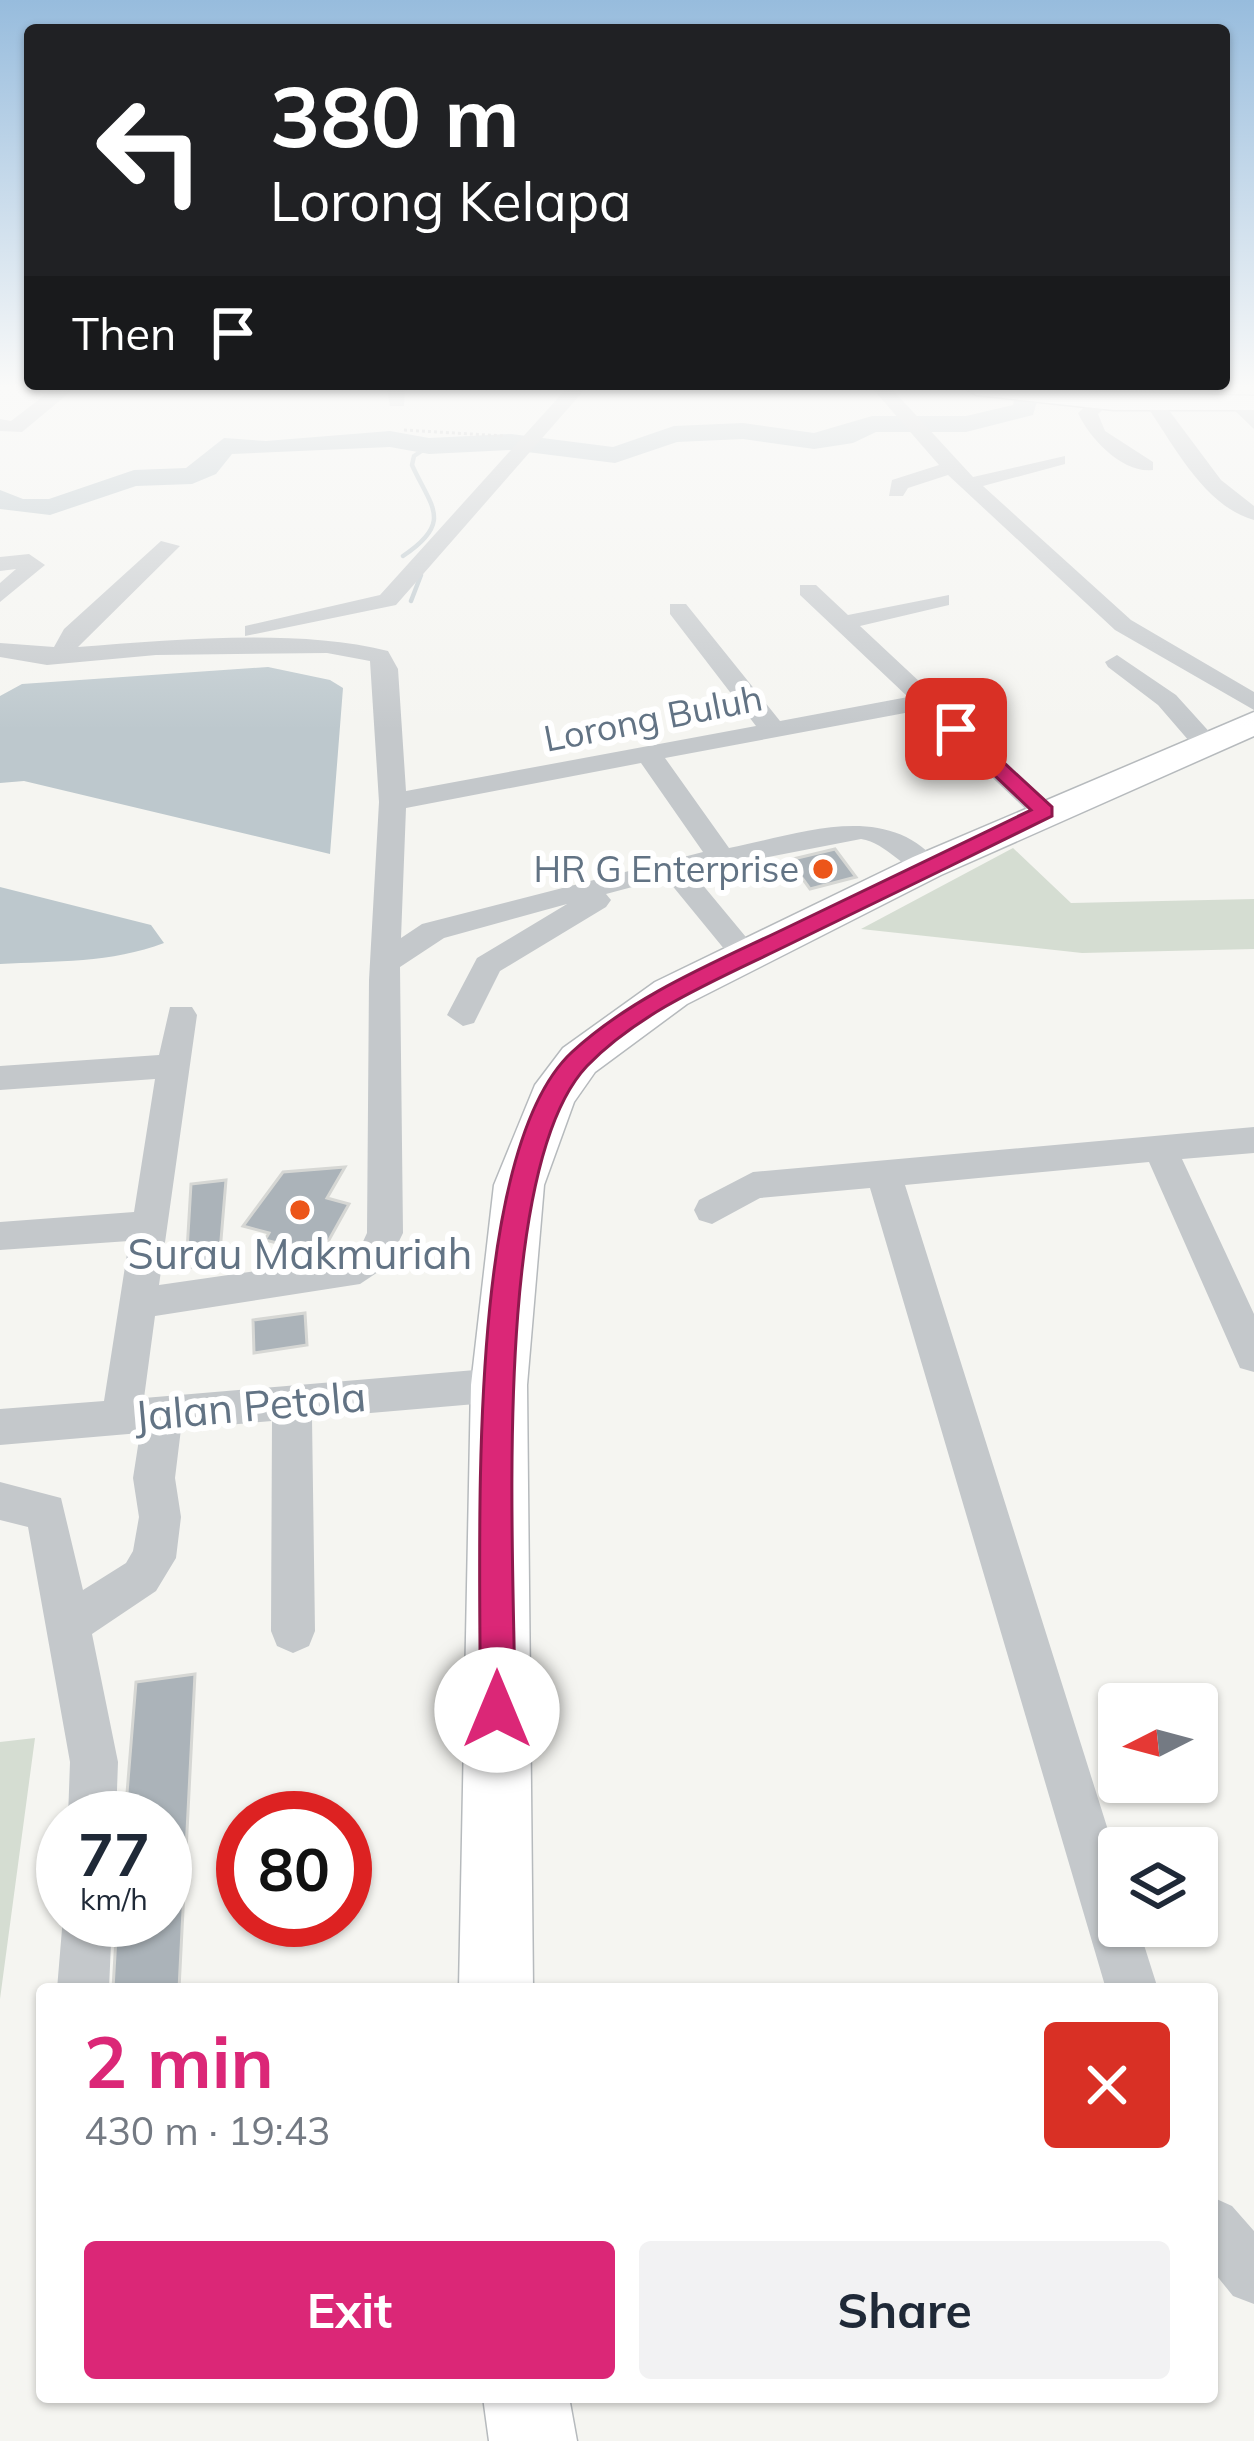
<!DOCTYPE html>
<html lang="en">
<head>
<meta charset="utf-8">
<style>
	:root { --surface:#fff; --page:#f2f2f3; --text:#1f2937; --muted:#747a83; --accent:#db2777 }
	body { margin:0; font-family:Mulish,sans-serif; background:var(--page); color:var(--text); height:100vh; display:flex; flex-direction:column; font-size:45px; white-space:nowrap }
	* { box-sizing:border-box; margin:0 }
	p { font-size:39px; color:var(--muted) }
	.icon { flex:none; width:66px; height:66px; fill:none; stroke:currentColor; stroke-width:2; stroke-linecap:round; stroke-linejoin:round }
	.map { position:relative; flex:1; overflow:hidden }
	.drawer { position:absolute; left:36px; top:1983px; width:1182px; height:420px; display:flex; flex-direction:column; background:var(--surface); border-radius:12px; box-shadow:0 3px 9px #0004 }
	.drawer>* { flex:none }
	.guide { position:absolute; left:24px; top:24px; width:1206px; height:366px; border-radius:12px; box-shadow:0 3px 9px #0004; background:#202124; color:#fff; overflow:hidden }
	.needle { width:78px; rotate:264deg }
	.buttons { position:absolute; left:1098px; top:1683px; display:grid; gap:24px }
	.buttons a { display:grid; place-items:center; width:120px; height:120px; border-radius:12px; background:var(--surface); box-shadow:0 3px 9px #0004; font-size:60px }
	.speed { position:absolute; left:36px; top:1791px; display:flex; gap:24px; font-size:60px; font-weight:700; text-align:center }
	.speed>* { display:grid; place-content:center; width:156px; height:156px; border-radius:50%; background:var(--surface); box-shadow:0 3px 9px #0004; line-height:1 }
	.speed small { font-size:30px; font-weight:400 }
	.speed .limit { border:18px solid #d22; background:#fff; color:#111 }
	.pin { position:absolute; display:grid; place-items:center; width:102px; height:102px; color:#fff; margin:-51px; border-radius:24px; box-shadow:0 6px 18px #0006 }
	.me { position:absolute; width:132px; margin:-66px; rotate:0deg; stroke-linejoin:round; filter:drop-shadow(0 0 9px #0008) }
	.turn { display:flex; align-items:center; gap:42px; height:252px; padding:0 48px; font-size:54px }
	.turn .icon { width:156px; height:156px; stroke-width:2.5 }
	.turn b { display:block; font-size:84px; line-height:102px }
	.then { display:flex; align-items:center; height:114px; padding:0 48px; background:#0003; gap:24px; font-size:45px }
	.round { display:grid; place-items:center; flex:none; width:126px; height:126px; border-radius:12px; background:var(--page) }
	.head { display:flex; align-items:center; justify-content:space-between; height:204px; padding:0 48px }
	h1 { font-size:72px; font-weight:700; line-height:90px; color:var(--accent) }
	.button { display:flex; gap:24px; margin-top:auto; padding:24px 48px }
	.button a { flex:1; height:138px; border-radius:12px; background:var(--accent); color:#fff; font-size:48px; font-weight:700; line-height:138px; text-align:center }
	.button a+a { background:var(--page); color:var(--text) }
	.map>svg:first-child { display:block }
</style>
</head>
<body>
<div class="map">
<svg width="1254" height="2441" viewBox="0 0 1254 2441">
	<rect width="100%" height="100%" fill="#f5f5f1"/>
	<path fill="#d5ddd2" d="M1013 848 1071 903 1254 899V949L1082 953 861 929Z
		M35 1738 0 1999V1742Z"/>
	<path fill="#bdc8cd" d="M268 667 330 680 343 688 330 854 24 781 0 783V696L22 684Z
		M0 887 151 925 164 943C112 963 55 961 0 964Z"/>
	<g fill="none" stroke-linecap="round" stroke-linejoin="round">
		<path stroke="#bdc8cd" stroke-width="4.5" d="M403 556C454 522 431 507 412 465L414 456 429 446
			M411 601 421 575"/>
		<path fill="#bdc8cd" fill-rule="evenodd" d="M1017 388H1041L1033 415 966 432H876L853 443 814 449 743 439 677 442 615 463 511 450 429 454 390 447 232 454 216 474 192 484 136 486 50 515 0 509V490L23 499H49L134 470 186 468 224 438 266 441 390 431 429 438 511 434 613 447 674 426 743 423 814 433 872 416H966L1013 405Z"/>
	</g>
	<path fill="#abb3b9" stroke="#d6d7d4" stroke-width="3" d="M835 849 856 877 810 889 789 860Z
		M345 1167 327 1198 349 1204 325 1247 308 1243 305 1250 265 1240 269 1233 243 1226 283 1172Z
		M226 1180 219 1264 186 1268 191 1184Z
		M305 1313 307 1345 254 1353 253 1320Z
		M195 1674 179 1989H113L117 1920H165V1818H125L136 1682Z"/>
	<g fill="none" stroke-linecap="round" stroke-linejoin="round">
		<defs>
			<path id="major" d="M965 388 1254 396V410H1113L976 395Z"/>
			<path id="highway" d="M1254 712V736L941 875 687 1004 595 1072 574 1102 544 1185 527 1385 533 1989H459L471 1385 494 1185 535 1085 563 1048 655 982 913 857Z
				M483 2397H569L577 2441H489Z"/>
		</defs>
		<use href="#major" stroke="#b5b9bd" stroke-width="3"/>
		<use href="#highway" stroke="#b6babd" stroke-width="3"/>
		<path stroke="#bec0c2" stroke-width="3" stroke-dasharray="3 3" stroke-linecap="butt" d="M404 430 505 436"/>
		<path fill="#c4c8cb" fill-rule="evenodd" d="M54 388H75L22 432 0 431V419L11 421Z
			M387 388H405L404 406H390Z
			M567 388H586L396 605 245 636V626L380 595Z
			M872 388H891L973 477 1065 456V464L983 486 1131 620 1254 692V710L1115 630 948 475 908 488 903 496H889L892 480 939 465Z
			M1095 398 1111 402 1098 414 1105 431 1153 462V470C1123 474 1089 438 1078 413Z
			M1232 400H1246L1254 410V429L1232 408Z
			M1148 401H1162L1221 480 1254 506V520C1204 506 1174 445 1146 405Z
			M161 541 180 546 78 647C173 640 295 628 388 651L398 669 406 791 756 726 670 614V604H686L780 721 908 697 800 595V585H816L848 615 949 595V605L860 626 1059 812 1045 820 1035 818 921 710 665 758 729 848C801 834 888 798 941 866L937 872C907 879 890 843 861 839L692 872 760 954 745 964 734 961 666 878 606 894 611 900 606 907 500 971 474 1023 463 1026 447 1015 477 958 567 904 444 938 400 967 403 1233 387 1266 360 1284 155 1316 144 1398 499 1368 513 1373 519 1385 513 1397 499 1402 312 1418 315 1631 309 1646 293 1653 277 1646 271 1631 272 1421 181 1429 175 1478 181 1517 176 1558 156 1591 92 1634 118 1762 116 1818H68L70 1762 28 1527 0 1520V1482L61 1498 83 1590 126 1563 133 1551 139 1517 133 1478 140 1433 0 1445V1409L104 1401 129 1241 0 1250V1222L134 1212 155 1079 0 1090V1066L159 1055 170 1007H192L197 1015 159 1285 339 1259 361 1246 367 1233 369 980 379 802 370 661 327 653 156 655 47 665 0 657V643L54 647 64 629ZM641 763 703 852 422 924 401 938 406 808Z
			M29 554 45 565 0 602V583L16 569 0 571V557Z
			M1117 655 1176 695 1214 737V749H1196L1158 705 1108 667 1105 662Z
			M1254 1127V1153L1182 1159 1254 1314V1372L1240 1368 1149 1162 905 1185 1119 1865V1926H1138L1158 1989H1106L870 1188 760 1198 712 1224 699 1220 694 1210 699 1200 753 1172Z
			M63 1917 112 1920 109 1989H57Z
			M1212 2197 1232 2206 1254 2231V2304L1233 2296 1212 2270Z"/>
		<use href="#major" fill="#fff" fill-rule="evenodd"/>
		<use href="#highway" fill="#fff" fill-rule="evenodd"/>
	</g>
	<linearGradient id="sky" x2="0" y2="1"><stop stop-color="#97bcdd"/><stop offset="0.53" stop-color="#fafaf9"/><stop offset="1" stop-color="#fafaf9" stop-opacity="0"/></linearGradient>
	<rect width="1254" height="730" fill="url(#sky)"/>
	<path fill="#db2777" stroke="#8e194d" stroke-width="3" d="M950 725H963L1052 807V816C965 859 877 902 790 944 721 978 641 1010 587 1066 489 1170 515 1565 515 1710L510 1723 497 1728 485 1723 480 1710C482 1560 461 1155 572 1052 633 996 711 964 784 929 867 889 949 850 1031 810L950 733Z"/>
	<g fill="#ec561a" stroke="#fff" stroke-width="4.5">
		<circle cx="823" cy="869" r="12"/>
		<circle cx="300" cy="1210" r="12"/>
	</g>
	<g text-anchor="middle" stroke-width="12" stroke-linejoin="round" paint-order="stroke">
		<g font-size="36" fill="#627384" stroke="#fff">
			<text transform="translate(653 718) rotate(-11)" y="13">Lorong Buluh</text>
		</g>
		<g font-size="36" fill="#627384" stroke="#fff" text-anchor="end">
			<text x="799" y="882">HR G Enterprise</text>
		</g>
		<g font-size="42" fill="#627384" stroke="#fff">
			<text x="300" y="1269">Surau Makmuriah</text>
		</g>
		<g font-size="42" fill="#627384" stroke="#fff">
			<text transform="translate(250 1406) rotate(-5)" y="15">Jalan Petola</text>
		</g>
	</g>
</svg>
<div class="buttons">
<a><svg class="needle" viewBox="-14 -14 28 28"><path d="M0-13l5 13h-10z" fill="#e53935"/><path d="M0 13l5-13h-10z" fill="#747a83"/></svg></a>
<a><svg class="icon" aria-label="layers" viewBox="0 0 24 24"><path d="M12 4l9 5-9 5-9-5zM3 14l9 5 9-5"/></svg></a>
</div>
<div class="speed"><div>77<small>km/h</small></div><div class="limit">80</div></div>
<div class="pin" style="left:956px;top:729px;background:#d93025"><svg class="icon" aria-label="arrive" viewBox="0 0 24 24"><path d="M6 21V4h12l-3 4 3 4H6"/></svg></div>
<svg class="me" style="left:497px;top:1710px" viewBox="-20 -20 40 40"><circle r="19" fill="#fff"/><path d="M0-13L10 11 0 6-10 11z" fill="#db2777"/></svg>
<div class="guide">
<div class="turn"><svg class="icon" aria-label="left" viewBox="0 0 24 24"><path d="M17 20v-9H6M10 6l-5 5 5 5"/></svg><div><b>380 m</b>Lorong Kelapa</div></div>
<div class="then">Then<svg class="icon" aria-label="arrive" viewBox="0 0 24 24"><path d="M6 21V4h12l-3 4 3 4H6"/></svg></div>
</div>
<section class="drawer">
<div class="head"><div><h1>2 min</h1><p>430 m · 19:43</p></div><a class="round" style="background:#d93025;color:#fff"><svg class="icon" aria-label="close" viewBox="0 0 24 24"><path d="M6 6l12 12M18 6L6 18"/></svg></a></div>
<div class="button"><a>Exit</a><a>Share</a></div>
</section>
</div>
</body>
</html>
